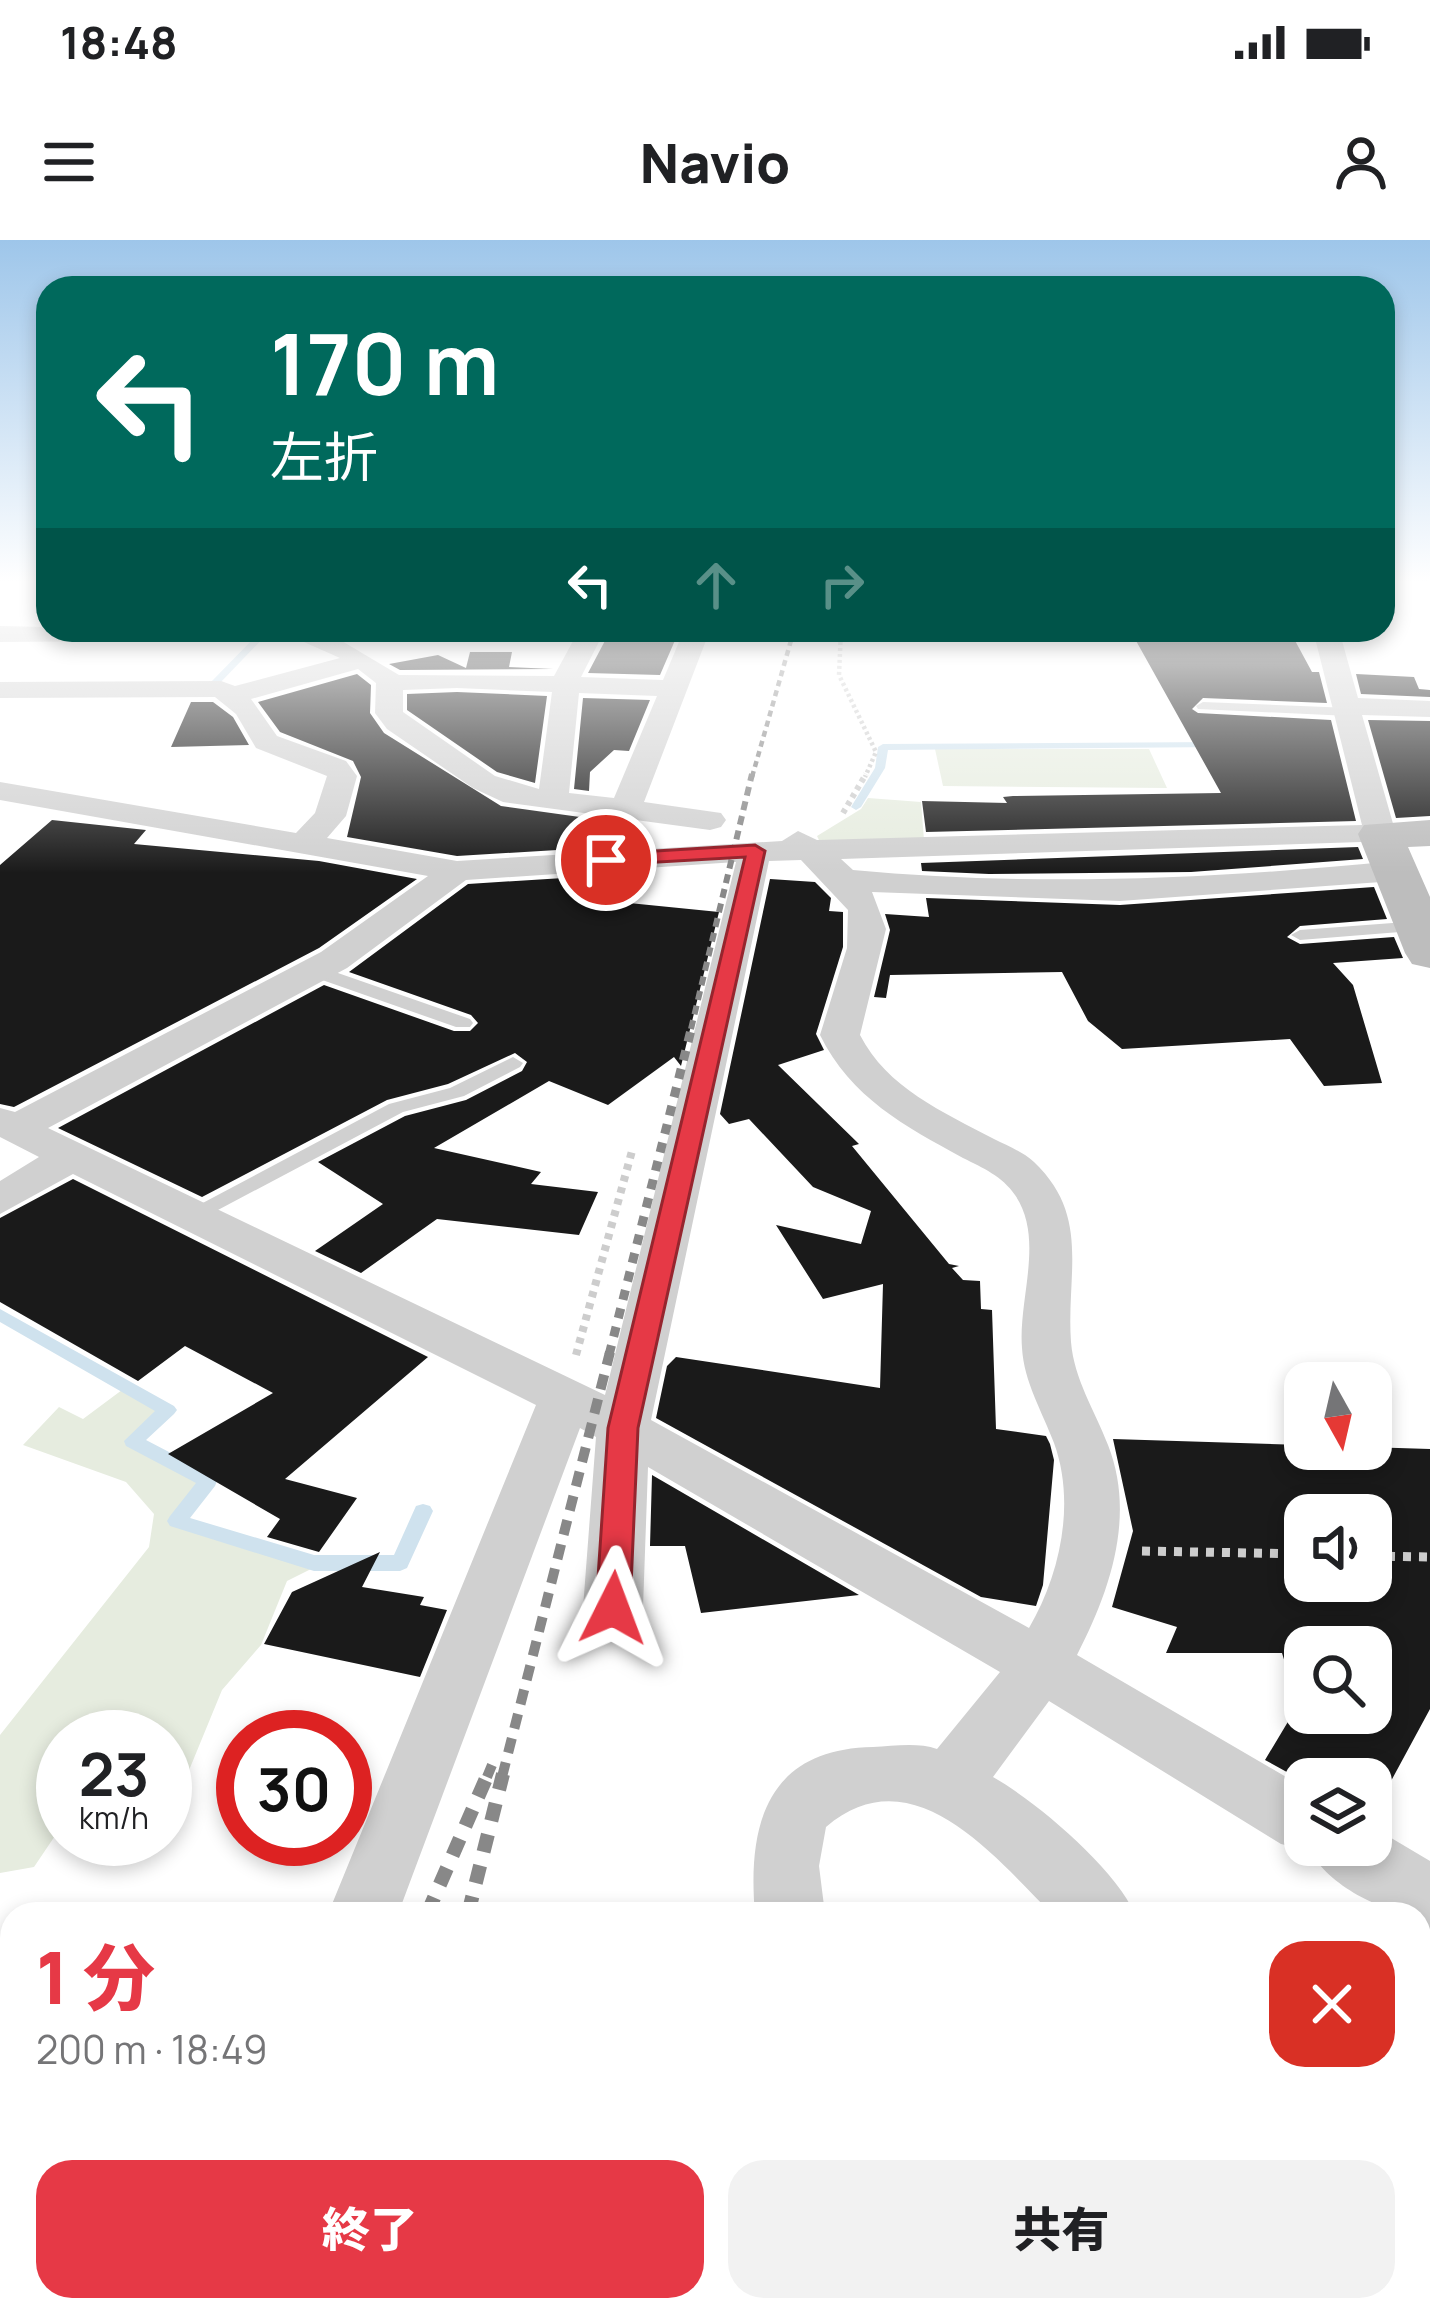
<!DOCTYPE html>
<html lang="ja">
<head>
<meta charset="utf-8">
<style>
	:root { --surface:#fff; --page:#f2f2f2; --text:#202124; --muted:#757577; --accent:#e63946 }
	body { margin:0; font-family:Manrope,"Noto Sans JP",sans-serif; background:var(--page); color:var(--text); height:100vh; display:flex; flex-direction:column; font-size:45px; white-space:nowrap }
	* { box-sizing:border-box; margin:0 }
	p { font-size:39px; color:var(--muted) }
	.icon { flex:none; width:66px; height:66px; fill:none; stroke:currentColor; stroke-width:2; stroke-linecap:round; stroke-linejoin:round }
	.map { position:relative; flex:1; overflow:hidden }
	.sheet { position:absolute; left:0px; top:1662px; width:1431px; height:420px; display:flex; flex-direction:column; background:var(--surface); border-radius:36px 36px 0 0; box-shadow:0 6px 18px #0003 }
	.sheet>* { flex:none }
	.top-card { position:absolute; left:36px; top:36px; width:1359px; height:366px; border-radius:36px; box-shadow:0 6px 18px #0003; background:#00695c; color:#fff; overflow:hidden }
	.needle { width:78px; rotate:172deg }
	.fabs { position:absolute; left:1284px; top:1122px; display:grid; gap:24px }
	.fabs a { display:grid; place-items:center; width:108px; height:108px; border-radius:24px; background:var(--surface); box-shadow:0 6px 18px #0003; font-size:60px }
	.speed { position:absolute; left:36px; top:1470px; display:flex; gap:24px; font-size:60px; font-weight:700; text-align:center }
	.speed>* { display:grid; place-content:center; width:156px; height:156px; border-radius:50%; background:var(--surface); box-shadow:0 6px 18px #0003; line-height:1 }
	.speed small { font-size:30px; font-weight:400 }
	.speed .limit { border:18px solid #d22; background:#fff; color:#111 }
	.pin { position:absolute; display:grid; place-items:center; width:102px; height:102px; color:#fff; margin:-51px; border:6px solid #fff; border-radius:50%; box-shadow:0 3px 12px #0007 }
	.me { position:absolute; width:132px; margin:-66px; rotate:3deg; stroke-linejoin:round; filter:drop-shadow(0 0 9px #0008) }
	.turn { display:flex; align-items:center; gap:42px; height:252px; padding:0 36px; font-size:54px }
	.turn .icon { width:156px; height:156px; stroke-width:2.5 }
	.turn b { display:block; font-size:84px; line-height:102px }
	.lanes { display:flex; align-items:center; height:114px; padding:0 36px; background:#0003; justify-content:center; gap:60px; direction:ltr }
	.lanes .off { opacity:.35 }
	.round { display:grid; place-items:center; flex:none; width:126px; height:126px; border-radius:36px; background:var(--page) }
	.overview { display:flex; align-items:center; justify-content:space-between; height:204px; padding:0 36px }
	h1 { font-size:72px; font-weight:800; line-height:90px; color:var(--accent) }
	.cta { display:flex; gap:24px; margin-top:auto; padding:24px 36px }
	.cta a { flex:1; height:138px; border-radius:36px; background:var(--accent); color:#fff; font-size:48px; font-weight:800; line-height:138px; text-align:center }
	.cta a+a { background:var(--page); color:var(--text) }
	.status { display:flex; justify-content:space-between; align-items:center; height:84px; padding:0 60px; background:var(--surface); direction:ltr }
	.status svg { height:33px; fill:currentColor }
	header { display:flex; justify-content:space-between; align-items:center; height:156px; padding:0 36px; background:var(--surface); font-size:54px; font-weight:800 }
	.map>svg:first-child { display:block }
</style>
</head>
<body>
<div class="status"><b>18:48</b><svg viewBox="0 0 49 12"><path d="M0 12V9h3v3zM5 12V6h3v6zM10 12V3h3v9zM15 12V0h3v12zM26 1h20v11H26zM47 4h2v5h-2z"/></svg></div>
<header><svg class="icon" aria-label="menu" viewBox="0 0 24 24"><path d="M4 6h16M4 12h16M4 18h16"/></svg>Navio<svg class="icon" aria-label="person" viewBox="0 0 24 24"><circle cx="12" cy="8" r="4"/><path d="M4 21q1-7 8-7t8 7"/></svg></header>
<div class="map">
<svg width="1430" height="2082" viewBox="0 0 1430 2082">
	<rect width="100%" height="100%" fill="#fff"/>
	<path fill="#e6ecdf" d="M935 509H1149L1167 548 943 546Z
		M868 558 921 562 924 600 821 604 817 596 861 569Z
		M122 1150 160 1171 126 1202 202 1243 171 1285 313 1328 287 1341 261 1405 222 1450 185 1540 165 1538V1497H63V1584L34 1627 0 1633V1495L149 1307 154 1274 126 1242 23 1205 59 1167 83 1179Z"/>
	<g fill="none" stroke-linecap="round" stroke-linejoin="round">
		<path fill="#cfe2ee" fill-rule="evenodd" d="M262 390H271L218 445H212V441Z
			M1217 502 1222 505 1221 507 888 510 885 528 861 567 856 570 851 567 875 528 878 507 883 504Z
			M0 1069 174 1166 177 1170 174 1174 146 1200 215 1236 217 1241 215 1246 190 1278 314 1315H394L416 1266 423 1264 430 1266 433 1271 407 1328 400 1331H314L170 1286 167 1281 170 1276 196 1243 126 1206 124 1201 155 1171 0 1082Z"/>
	</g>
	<path fill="#1a1a1a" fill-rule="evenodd" d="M1130 390 1292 395 1312 432H1319L1327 463 1203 458 1192 469 1198 473 1331 480 1356 581 926 592 922 561 1007 563 1003 557 1013 556 1221 553Z
		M608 395 676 398 660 435 588 433Z
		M470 412H512L509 427 553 429 400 430 389 424 438 415 466 428Z
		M357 434 371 445 370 473 384 493 501 566 587 578 590 608 457 616 347 597 361 537 353 521 280 492 258 462Z
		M1356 434 1414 437 1419 449 1430 450V457L1361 454Z
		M457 452 547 456 535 543 497 532 407 470V454Z
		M583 458 650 460 629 511 614 510 590 532 589 551 574 549Z
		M191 462H213L233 477 249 505 171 507Z
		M1368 480 1430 481V576L1396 578Z
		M52 580 146 590 134 604 319 621 417 639 319 708 14 867 0 864V625Z
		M1358 607 1363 619 1191 632 989 634 922 631 921 623Z
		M595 636 599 660 719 672 681 826 674 817 608 865 549 841 434 908 541 932 531 944 598 952 579 995 437 979 361 1033 315 1011 383 964 318 922 405 876 466 860 522 831 527 822 515 813 448 844 387 860 202 957 58 888 324 745 454 791H470L478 783 471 775 349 732 468 644Z
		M770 639 815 642 831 658 829 671 843 672V707L816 794 824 810 778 825 859 904 852 906 949 1024 959 1026 952 1028 963 1040 980 1041 981 1069 992 1070 996 1189 1046 1196 1050 1204 1054 1220 1043 1345 1036 1366 981 1357 656 1178 667 1126 676 1117 880 1148 883 1044 823 1059 776 985 861 1004 871 971 813 947 749 879 729 884 720 874Z
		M1374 647 1387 679 1300 686 1287 697 1300 704 1394 697 1403 718 1333 723 1353 745 1382 843 1324 846 1290 799 1122 809 1088 781 1062 732 890 735 886 758 874 757 890 690 885 674 929 677 926 658 1120 665Z
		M73 939 428 1117 285 1239 357 1258 319 1312 267 1297 280 1279 168 1214 273 1153 185 1106 138 1141 0 1062V978Z
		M1113 1199 1430 1209V1469L1371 1578V1539L1305 1542 1265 1520 1298 1465 1282 1413H1166L1177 1387 1112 1367 1133 1291ZM1305 1275H1371V1341H1305ZM1305 1407H1371V1473H1305Z
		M652 1235 859 1355 701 1373 685 1306H650Z
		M380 1312 362 1347 424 1357 420 1365 447 1370 420 1437 264 1404 292 1352Z"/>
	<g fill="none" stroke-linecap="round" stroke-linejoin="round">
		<path stroke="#cdcdcd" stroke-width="4.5" stroke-dasharray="3 3" stroke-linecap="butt" d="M841 390 839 435 876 512 865 537"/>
		<path stroke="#cdcdcd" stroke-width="6" stroke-dasharray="4.5 4.5" stroke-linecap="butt" d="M843 573 866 534"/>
		<path stroke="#cdcdcd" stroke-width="8" stroke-dasharray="6 6" stroke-linecap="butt" d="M576 1115 632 911"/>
		<path stroke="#cdcdcd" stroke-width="9" stroke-dasharray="8 8" stroke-linecap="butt" d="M1142 1311 1305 1314
			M1371 1316 1430 1317"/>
		<path fill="#d0d0d0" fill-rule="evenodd" d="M1203 462 1350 468 1357 472 1350 476 1198 469 1196 466Z
			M1419 681 1428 686 1425 690 1300 700 1291 695 1300 690Z
			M315 725 470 779 473 783 470 787H456L308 735V727Z
			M513 817 523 823 520 827 464 856 403 872 201 979 193 981 182 974 389 864 450 848Z"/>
		<path fill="#d0d0d0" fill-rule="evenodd" d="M0 386 267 392 254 400 0 402Z
			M277 390 325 391 399 435 554 436 579 390H605L581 437 663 440 684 390H710L644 562 721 573 726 580 721 587 710 590 503 562 473 548 387 489 375 473 376 443 358 429 251 459 277 496 346 521 357 536 346 576 327 598 457 621 782 601 798 591 817 600 1362 585 1313 390H1339L1358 458 1430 461V477L1362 475 1396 594 1391 601 841 619 853 630C1034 647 1214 639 1395 621L1412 631 1395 641 1120 661 872 652 886 689 860 795C887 848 943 872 994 899 1008 906 1023 912 1034 922 1091 976 1066 1034 1071 1102 1074 1139 1095 1171 1108 1205 1136 1276 1110 1351 1077 1415L1305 1548V1605H1371V1586L1430 1621V1691L1419 1686V1674C1384 1674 1326 1644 1311 1611L1281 1604 1049 1461 993 1537C1037 1562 1115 1628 1135 1674H1052C992 1614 912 1514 826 1587L819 1626 825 1674H755C747 1583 768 1509 873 1507 893 1506 918 1502 937 1509L1000 1432 648 1227 643 1368 634 1385 613 1392 592 1385 583 1368 596 1197 580 1188 398 1674H328L536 1165 73 934 0 974V941L39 917 0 897V868L15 872 321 712 428 636 0 560V542L296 593 315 573 327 536 256 508 236 474 215 457 0 458V442L221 441 235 446 340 418ZM457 448 552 452 539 549 495 536 403 472V450ZM579 453 657 456 614 558 569 553ZM801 620 848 670 847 708 820 795C851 858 905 886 963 918 983 928 1002 936 1015 955 1045 999 1018 1059 1022 1108 1024 1142 1042 1171 1054 1203 1076 1263 1060 1335 1029 1388L651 1180 769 621ZM736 622 605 1155 48 888 347 728 466 640Z
			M151 2070H236L231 2082H146Z
			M796 2070H883L878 2082H791Z"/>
		<path fill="#bdbdbd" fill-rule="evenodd" d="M1430 580V606L1408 607 1430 657V728L1412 724 1405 713 1358 594 1364 585Z
			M1430 1904V2015L1419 2019V1908Z
			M1419 2028 1430 2048V2082H1327L1322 2070H1419Z
			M1158 2070H1274L1269 2082H1153Z"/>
		<path stroke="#888" stroke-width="4.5" stroke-dasharray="6 4.5" stroke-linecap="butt" d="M752 537 794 390"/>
		<path stroke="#888" stroke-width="6" stroke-dasharray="9 6" stroke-linecap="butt" d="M691 789 752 534"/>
		<path stroke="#888" stroke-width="9" stroke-dasharray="10 9" stroke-linecap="butt" d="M609 1115 692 786"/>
		<path stroke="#888" stroke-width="10" stroke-dasharray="15 10" stroke-linecap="butt" d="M487 1537 492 1525
			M502 1537 610 1112"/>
		<path stroke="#888" stroke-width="14" stroke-dasharray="18 14" stroke-linecap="butt" d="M427 1674 488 1534
			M468 1674 503 1534
			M249 2082 254 2070
			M368 2082 371 2070"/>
	</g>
	<linearGradient id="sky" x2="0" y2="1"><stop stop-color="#9ec6ea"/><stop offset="0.54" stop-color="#fff"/><stop offset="1" stop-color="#fff" stop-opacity="0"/></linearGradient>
	<rect width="1430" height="633" fill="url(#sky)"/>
	<path fill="#e63946" stroke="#96252e" stroke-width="3" d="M755 605 765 611 638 1188 630 1368 625 1377H601L596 1368 608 1188 745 617 606 625 596 620 606 614Z"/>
</svg>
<div class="fabs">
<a><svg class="needle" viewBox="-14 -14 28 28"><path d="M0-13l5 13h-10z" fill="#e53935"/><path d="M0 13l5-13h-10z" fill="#757577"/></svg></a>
<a><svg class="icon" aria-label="sound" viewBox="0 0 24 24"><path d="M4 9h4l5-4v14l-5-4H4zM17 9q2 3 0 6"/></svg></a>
<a><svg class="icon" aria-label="search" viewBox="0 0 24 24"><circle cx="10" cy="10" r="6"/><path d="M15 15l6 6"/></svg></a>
<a><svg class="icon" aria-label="layers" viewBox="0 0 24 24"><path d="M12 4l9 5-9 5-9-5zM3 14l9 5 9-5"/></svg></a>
</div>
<div class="speed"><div>23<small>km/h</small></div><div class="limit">30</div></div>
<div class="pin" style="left:606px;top:620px;background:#d93025"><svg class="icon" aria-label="arrive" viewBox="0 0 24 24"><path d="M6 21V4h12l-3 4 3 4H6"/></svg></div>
<svg class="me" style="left:613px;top:1368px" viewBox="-20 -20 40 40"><path d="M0-17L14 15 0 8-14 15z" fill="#e63946" stroke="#fff" stroke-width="4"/></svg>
<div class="top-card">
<div class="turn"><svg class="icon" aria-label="left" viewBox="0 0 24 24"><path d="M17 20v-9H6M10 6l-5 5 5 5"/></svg><div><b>170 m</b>左折</div></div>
<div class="lanes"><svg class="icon" aria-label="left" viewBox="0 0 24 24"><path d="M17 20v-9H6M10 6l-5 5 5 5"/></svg><svg class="icon off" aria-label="ahead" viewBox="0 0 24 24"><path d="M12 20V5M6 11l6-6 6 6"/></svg><svg class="icon off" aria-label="right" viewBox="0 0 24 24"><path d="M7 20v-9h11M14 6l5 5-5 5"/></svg></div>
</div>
<section class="sheet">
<div class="overview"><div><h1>1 分</h1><p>200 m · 18:49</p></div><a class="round" style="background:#d93025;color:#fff"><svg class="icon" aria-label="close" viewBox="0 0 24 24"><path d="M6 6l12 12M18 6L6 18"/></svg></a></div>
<div class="cta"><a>終了</a><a>共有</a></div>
</section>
</div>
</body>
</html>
